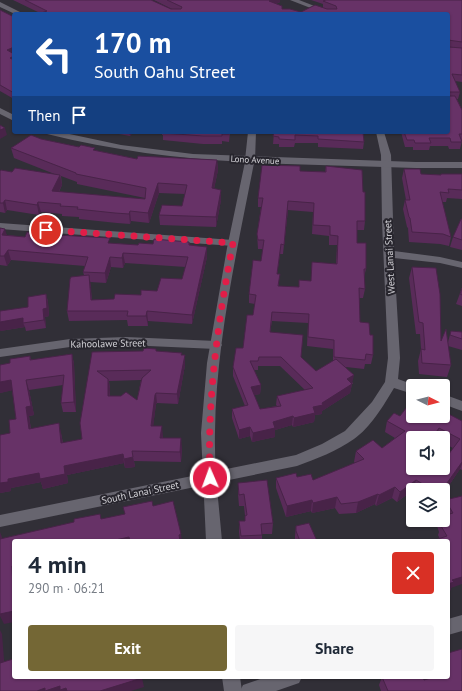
<!DOCTYPE html>
<html lang="en">
<head>
<meta charset="utf-8">
<style>
	:root { --surface:#fff; --page:#f6f6f7; --text:#1f2937; --muted:#747a83; --accent:#746735 }
	body { margin:0; font-family:"PT Sans",sans-serif; background:var(--page); color:var(--text); height:100vh; display:flex; flex-direction:column; font-size:15px; white-space:nowrap }
	* { box-sizing:border-box; margin:0 }
	p { font-size:13px; color:var(--muted) }
	.icon { flex:none; width:22px; height:22px; fill:none; stroke:currentColor; stroke-width:2; stroke-linecap:round; stroke-linejoin:round }
	.map { position:relative; flex:1; overflow:hidden }
	.details { position:absolute; left:12px; top:539px; width:438px; height:140px; display:flex; flex-direction:column; background:var(--surface); border-radius:4px; box-shadow:0 1px 3px #0004 }
	.details>* { flex:none }
	.guide { position:absolute; left:12px; top:12px; width:438px; height:122px; border-radius:4px; box-shadow:0 1px 3px #0004; background:#1a4fa0; color:#fff; overflow:hidden }
	.needle { width:26px; rotate:96deg }
	.tools { position:absolute; left:406px; top:379px; display:grid; gap:8px }
	.tools a { display:grid; place-items:center; width:44px; height:44px; border-radius:4px; background:var(--surface); box-shadow:0 1px 3px #0004; font-size:20px }
	.pin { position:absolute; display:grid; place-items:center; width:34px; height:34px; color:#fff; margin:-17px; border:2px solid #fff; border-radius:50%; box-shadow:0 1px 4px #0007 }
	.me { position:absolute; width:44px; margin:-22px; rotate:358deg; stroke-linejoin:round; filter:drop-shadow(0 0 3px #0008) }
	.turn { display:flex; align-items:center; gap:14px; height:84px; padding:0 16px; font-size:18px }
	.turn .icon { width:52px; height:52px; stroke-width:2.5 }
	.turn b { display:block; font-size:28px; line-height:34px }
	.then { display:flex; align-items:center; height:38px; padding:0 16px; background:#0003; gap:8px; font-size:15px }
	.round { display:grid; place-items:center; flex:none; width:42px; height:42px; border-radius:4px; background:var(--page) }
	.headline { display:flex; align-items:center; justify-content:space-between; height:68px; padding:0 16px }
	h1 { font-size:24px; font-weight:600; line-height:30px }
	.action { display:flex; gap:8px; margin-top:auto; padding:8px 16px }
	.action a { flex:1; height:46px; border-radius:4px; background:var(--accent); color:#fff; font-size:16px; font-weight:600; line-height:46px; text-align:center }
	.action a+a { background:var(--page); color:var(--text) }
	.map>svg:first-child { display:block }
</style>
</head>
<body>
<div class="map">
<svg width="462" height="691" viewBox="0 0 462 691">
	<rect width="100%" height="100%" fill="#312f37"/>
	<g fill="none" stroke-linecap="round" stroke-linejoin="round">
		<path fill="#67656f" fill-rule="evenodd" d="M290 0H299L335 14H326Z
			M0 2 22 13 23 14H15L0 7Z
			M248 132H256L255 160 250 163 245 160Z
			M376 132H384L391 155 394 251 440 257 462 262V268L440 263 394 258 400 358 398 379 417 386H413V394L394 388C384 405 370 428 354 439 337 451 316 459 297 466L0 527V515L296 455 322 444 345 431 372 402 385 382 388 358 382 222 381 155Z
			M0 223 233 240 238 243 233 246 0 229Z
			M126 337 216 341 220 342 222 345 220 348 216 349 126 345 70 347 0 357V349L70 339Z
			M443 394 462 401V411L443 404Z
			M462 615V631L448 635V619Z
			M266 677H302L299 683 276 691H240L243 685Z"/>
		<path fill="#67656f" fill-rule="evenodd" d="M0 108 14 115V121L0 114Z
			M46 132H60L121 145 193 154 416 162H462V168H416L254 163C237 251 216 342 215 432 214 467 219 506 222 541H206L201 433 207 363 227 248 245 162C178 159 112 150 47 134Z
			M222 677H240L242 691H224Z"/>
	</g>
	<path fill="#592b59" fill-rule="evenodd" d="M13 0H151L171 9H172L154 0H280V2L276 4 282 9 301 12 323 8V4L311 0H462V82L455 81 460 92 458 99H457L462 110V141L460 149H449L448 146H430L429 150H413V147H405L401 132H448V14L40 13Z
		M0 10 14 17V99L0 91Z
		M108 132H230L229 142 222 141V144H203L163 140V135H162V134L133 132 130 136Z
		M274 132H363L364 142 363 149 318 147V143H295L294 147H279V144H273Z
		M41 139 137 159 217 160 218 170 214 189 221 190V200L216 227 160 225 159 215 182 206 185 194 159 193 149 223 131 221 130 224 117 223 79 219V217L62 216V214L41 212 39 215 7 210 5 213 0 212V171L57 175 14 158 11 148ZM61 176 77 182V184L145 198V199L59 192 62 185Z
		M326 166 363 192 365 221 364 230H357V243L366 269 364 277 365 289 363 298H359L360 322 370 335 373 355 371 364H365L364 369 346 367 353 384H352L350 393 322 411V414L315 415 314 422 293 427 292 425 275 430V437L252 442 250 436 239 439 232 418V409L245 406 233 376V367L243 348 253 315 255 304 249 303V294L261 261 263 249H258L257 234 261 207H258V198L300 171 325 172ZM288 210 313 212 312 234 329 236V245H337L336 264 312 262 311 281 299 287 279 286 277 274 280 254H283ZM272 321 308 323 307 346 333 349V361L316 371 301 357 270 332ZM258 366H280L305 390 277 396 276 405 277 406 260 409 254 395 260 394 261 385 254 370H258Z
		M404 169 421 174 440 175 441 174H462V199L447 198 446 202H442L451 237 449 246 440 244 409 242 408 228 407 227 403 209 405 200H406L402 178Z
		M462 219V250L450 247 453 237Z
		M0 228 7 235 25 237 41 234 110 243 138 245 189 242 190 245 207 247V257L192 324 148 321V326H128L127 320 69 321 67 311 84 275 83 272 85 266 11 260 7 266 0 265ZM125 263 186 267 182 279 157 291 141 295 114 299 92 300 90 282 106 283 111 267 123 268Z
		M412 267 441 341 448 342 451 331 462 332V350L448 346 451 365 447 377 419 374 418 361 421 349 420 334H416L409 278Z
		M462 288V306L456 304Z
		M46 294 48 302 49 316 45 317 46 328 26 331 25 327 0 331 28 307Z
		M156 349V351L182 355 185 365 178 404 157 403 156 404 153 426 163 436V438L182 448 181 462 134 461 135 467 125 468 124 463 67 475 68 483 43 489 41 482 11 488V491L0 493 10 433 16 419 12 390 0 393V365L10 363 30 356 31 360 72 354 74 364 76 412H63L61 403 63 385 29 390 34 415 29 416 31 429 61 433 63 443 82 439 92 352 143 351ZM141 380 137 400 110 396V389L109 381Z
		M400 416H413L462 421V470L460 469 443 494V490H413L397 502 392 498 376 506 375 504 356 513 339 514 335 508 312 513 311 511 286 517 276 488V478L297 477 313 480 355 463 354 462 356 451 382 448 395 438 385 432 387 421ZM413 438H443V443L453 448 445 459 413 468Z
		M238 483 273 523 272 534H262V541H240L239 532V521H245V516L244 506H239L238 494Z
		M462 496 451 588 450 591 440 539 438 535 439 532 437 526 439 520H443L445 515 443 512V506L445 500Z
		M296 526 317 541H295V536Z
		M448 653 462 691H381L379 685 382 677 424 680 448 677Z"/>
	<path fill="#482348" d="M271 0H280V2L269 7V1Z
		M14 47V54L7 50Z
		M5 128 7 135 0 139V130Z
		M129 132H133L130 136Z
		M217 160 218 170 212 198V188Z
		M60 175 62 185 54 201 52 191Z
		M158 183 159 193 149 223 148 213Z
		M221 190V200L216 227V217Z
		M5 200 7 210 5 213 3 203Z
		M288 201V210L283 254 284 245Z
		M38 202 41 212 39 215 37 205Z
		M130 211 131 221 130 224 129 214Z
		M5 229 8 239 2 235Z
		M207 247V257L192 324V315Z
		M8 250 11 260 7 266 4 256Z
		M123 253 125 263 123 268 122 258Z
		M110 257 111 267 106 283 105 273Z
		M89 275 91 285 92 310 91 300Z
		M46 294 48 302 49 316 45 317 46 328 44 320 43 309Z
		M147 311 148 321V326L146 316Z
		M23 318V323L25 327 0 331V322Z
		M72 354 74 364 76 412 74 402Z
		M185 355V365L178 404 177 394Z
		M354 375 350 393 322 411V414L315 415 314 422 293 427 294 418 322 403 347 379Z
		M108 379 110 389 109 406 108 396Z
		M11 380 14 390 0 393V382Z
		M26 380 29 390 34 415 29 416 32 439 29 429 26 407Z
		M261 385 260 394 251 396V387Z
		M156 393 157 403 156 404 152 436 151 426 155 395Z
		M293 416 292 425 275 430V437L252 442 253 433 273 422Z
		M59 423 61 433 64 453 61 443Z
		M162 426 163 436 161 448 160 438Z
		M250 427V436L239 439V430Z
		M439 428 436 438H432Z
		M181 438 182 448 181 462 180 452Z
		M123 454 124 463 67 475 68 483 43 489 41 482 11 488V491L0 493V483L8 479 64 466Z
		M133 457 135 467 125 468 124 459Z
		M462 462V464L460 469 443 494V490H442Z
		M416 480 413 490 397 502 400 492Z
		M395 487 392 498 376 506 379 495Z
		M378 494 375 504 356 513 358 502Z
		M337 497 335 508 312 513 313 503Z
		M312 500 311 511 286 517 287 506Z
		M0 532 4 542 0 539Z
		M181 534 182 541H180L179 535Z
		M129 537 130 541H111Z
		M12 566H14V590L13 587Z
		M462 577V584L451 588 450 591H448V584L452 580Z
		M14 611V622L4 624 0 616V614Z
		M0 630 2 634 5 672 0 663Z
		M142 677H150L142 679Z
		M142 678 144 687 131 691H100Z
		M60 686 66 688 68 691H37L45 688Z"/>
	<path fill="#673267" stroke="#482348" fill-rule="evenodd" d="M25 0H151L171 9H181L182 7 167 0H271L269 1 282 6V9H290L301 12 315 5 327 9H337L336 6 323 1 326 0H462V42L448 40 449 47 462 48V75L452 74 460 92H449L448 89V14H38L47 11Z
		M0 10 14 17V47L7 50 14 54V56L10 58 14 60V93L0 85Z
		M448 96H455L462 110V134H459L462 142H451L450 138H429L431 143H415L414 140H407L404 132H448Z
		M0 125 5 128 0 130Z
		M163 132H230L229 134H222V136H203L163 133Z
		M274 132H363L364 142 318 139V136L295 135V140L279 139V137L273 136Z
		M31 135 41 139 79 147 81 145 95 148 93 150 137 159 138 156 217 160 212 188 221 190 216 217 159 215 162 205 182 206 187 185 158 183 148 213 130 211 129 214 115 213 77 209 78 207 60 206 61 204 38 202 37 205 5 200 3 203H0V171L1 170 12 172 15 168 60 175 52 191 145 199 146 188 76 174V173L11 148Z
		M262 165 300 166V171L326 172V166L362 170 363 192H365V221H357V243H366V269H364L365 289 359 288 360 322 369 323 370 335H373V355L366 354 365 360 334 357V340L308 337 309 314 272 312 270 332 303 335 301 357 316 371 336 359 354 375 347 379 352 384 322 403 323 405 313 407 315 413 294 418 293 416 273 422 275 428 253 433 250 427 239 430 232 409 248 405 233 367 236 348H243L247 315H253L256 295 249 294 253 260 261 261 264 240H258L257 234 263 198H258ZM288 201 314 203 313 225 330 226V235L338 236 337 264 312 262 311 281 299 280V287L278 286 280 274H277L281 244 284 245ZM259 357H281L313 388 277 396 281 406 260 409 251 387 261 385 250 361H258Z
		M404 169H420L421 174 441 175V174H462V190L448 189 449 193 440 192 451 237 443 234 412 232 410 218 409 217 405 200H410Z
		M461 219H462V240L453 237Z
		M0 228 5 229 2 235 25 237 27 232 41 233 40 234 110 238 108 243 138 245 139 243 153 244 154 239 189 242V245L207 247 192 315 147 311 146 316H127L128 311H67L70 279 71 277 89 275 91 300 114 299 115 294 141 295V290L157 291 161 278 182 279 188 257 123 253 122 258 110 257 105 273 83 272 88 257 8 250 4 256H0Z
		M412 267 436 268 440 294 441 341 446 329 451 365 422 363 421 349 425 350 423 323 419 322Z
		M462 288V295L460 294Z
		M46 294 47 308 43 309 44 320 23 323V318L0 322V311L28 307V297Z
		M451 331 462 332V339L450 335Z
		M144 348 156 349V351L182 353 181 355H185L177 394 156 393 155 395 151 426H162L160 438H181L180 452 132 451 133 457 124 459 123 454 64 466 65 474 40 479 39 473 8 479V482L0 483V435L10 433 9 420 16 419 11 380 0 382V365L10 363V359L30 356V360L72 354 74 402 61 403 64 375 26 380 31 406 26 407 29 429 59 423 61 443 82 439 80 423 92 352 143 351ZM151 370 142 378 137 400 126 392 121 396H108V379L97 371Z
		M413 399V416H443V411L462 421V462L442 490H433L416 480 400 492 395 487 379 495 378 494 358 502 341 504 337 497 313 503 312 500 287 506 276 478 296 473 297 477 311 474 313 480 364 459 356 451 373 440 382 448 405 431 387 421 394 413 400 416ZM439 428 460 439 445 459 443 458V468H413V438H432Z
		M267 480 273 523 261 524 262 535 241 536 239 521H245V516L247 515 244 494 239 495 238 483Z
		M462 496V577L452 580 454 582 448 584V541H432L447 536 441 526 444 525 442 520H443V516L453 513 445 500Z
		M152 501 153 506 173 501 181 534 179 535 180 541H130L129 537 111 541H14V566H12L13 587H14V611L0 614V539L74 522V519L100 514 101 519 125 514 123 507Z
		M309 523 317 541H300L296 531V526Z
		M412 539 413 541H405Z
		M462 649V691H388L382 677H423L424 680 434 677H448V670H449L448 668V653Z
		M13 659 14 664V677H141L142 678 100 691H67L66 688 60 690V686L45 691V688L37 691H0V660V663Z"/>
	<g fill="none" stroke-linecap="round" stroke-linejoin="round">
		<path stroke="#e11d48" stroke-width="7" stroke-dasharray="0 12.6" d="M46 230 233 243C218 321 207 398 210 478"/>
	</g>
	<g text-anchor="middle" stroke-width="4" stroke-linejoin="round" paint-order="stroke">
		<g font-size="9" fill="#d2d1d6" stroke="#27252d">
			<text transform="translate(255 160) rotate(3)" y="3">Lono Avenue</text>
		</g>
		<g font-size="10" fill="#d2d1d6" stroke="#27252d">
			<text transform="translate(389 257) rotate(-93)" y="4">West Lanai Street</text>
			<text transform="translate(108 343) rotate(-1)" y="4">Kahoolawe Street</text>
			<text transform="translate(140 492) rotate(-12)" y="4">South Lanai Street</text>
		</g>
	</g>
</svg>
<div class="tools">
<a><svg class="needle" viewBox="-14 -14 28 28"><path d="M0-13l5 13h-10z" fill="#e53935"/><path d="M0 13l5-13h-10z" fill="#747a83"/></svg></a>
<a><svg class="icon" aria-label="sound" viewBox="0 0 24 24"><path d="M4 9h4l5-4v14l-5-4H4zM17 9q2 3 0 6"/></svg></a>
<a><svg class="icon" aria-label="layers" viewBox="0 0 24 24"><path d="M12 4l9 5-9 5-9-5zM3 14l9 5 9-5"/></svg></a>
</div>
<div class="pin" style="left:46px;top:230px;background:#d93025"><svg class="icon" aria-label="arrive" viewBox="0 0 24 24"><path d="M6 21V4h12l-3 4 3 4H6"/></svg></div>
<svg class="me" style="left:210px;top:478px" viewBox="-20 -20 40 40"><circle r="17" fill="#e11d48" stroke="#fff" stroke-width="3"/><path d="M0-11L8 9 0 5-8 9z" fill="#fff"/></svg>
<div class="guide">
<div class="turn"><svg class="icon" aria-label="left" viewBox="0 0 24 24"><path d="M17 20v-9H6M10 6l-5 5 5 5"/></svg><div><b>170 m</b>South Oahu Street</div></div>
<div class="then">Then<svg class="icon" aria-label="arrive" viewBox="0 0 24 24"><path d="M6 21V4h12l-3 4 3 4H6"/></svg></div>
</div>
<section class="details">
<div class="headline"><div><h1>4 min</h1><p>290 m · 06:21</p></div><a class="round" style="background:#d93025;color:#fff"><svg class="icon" aria-label="close" viewBox="0 0 24 24"><path d="M6 6l12 12M18 6L6 18"/></svg></a></div>
<div class="action"><a>Exit</a><a>Share</a></div>
</section>
</div>
</body>
</html>
